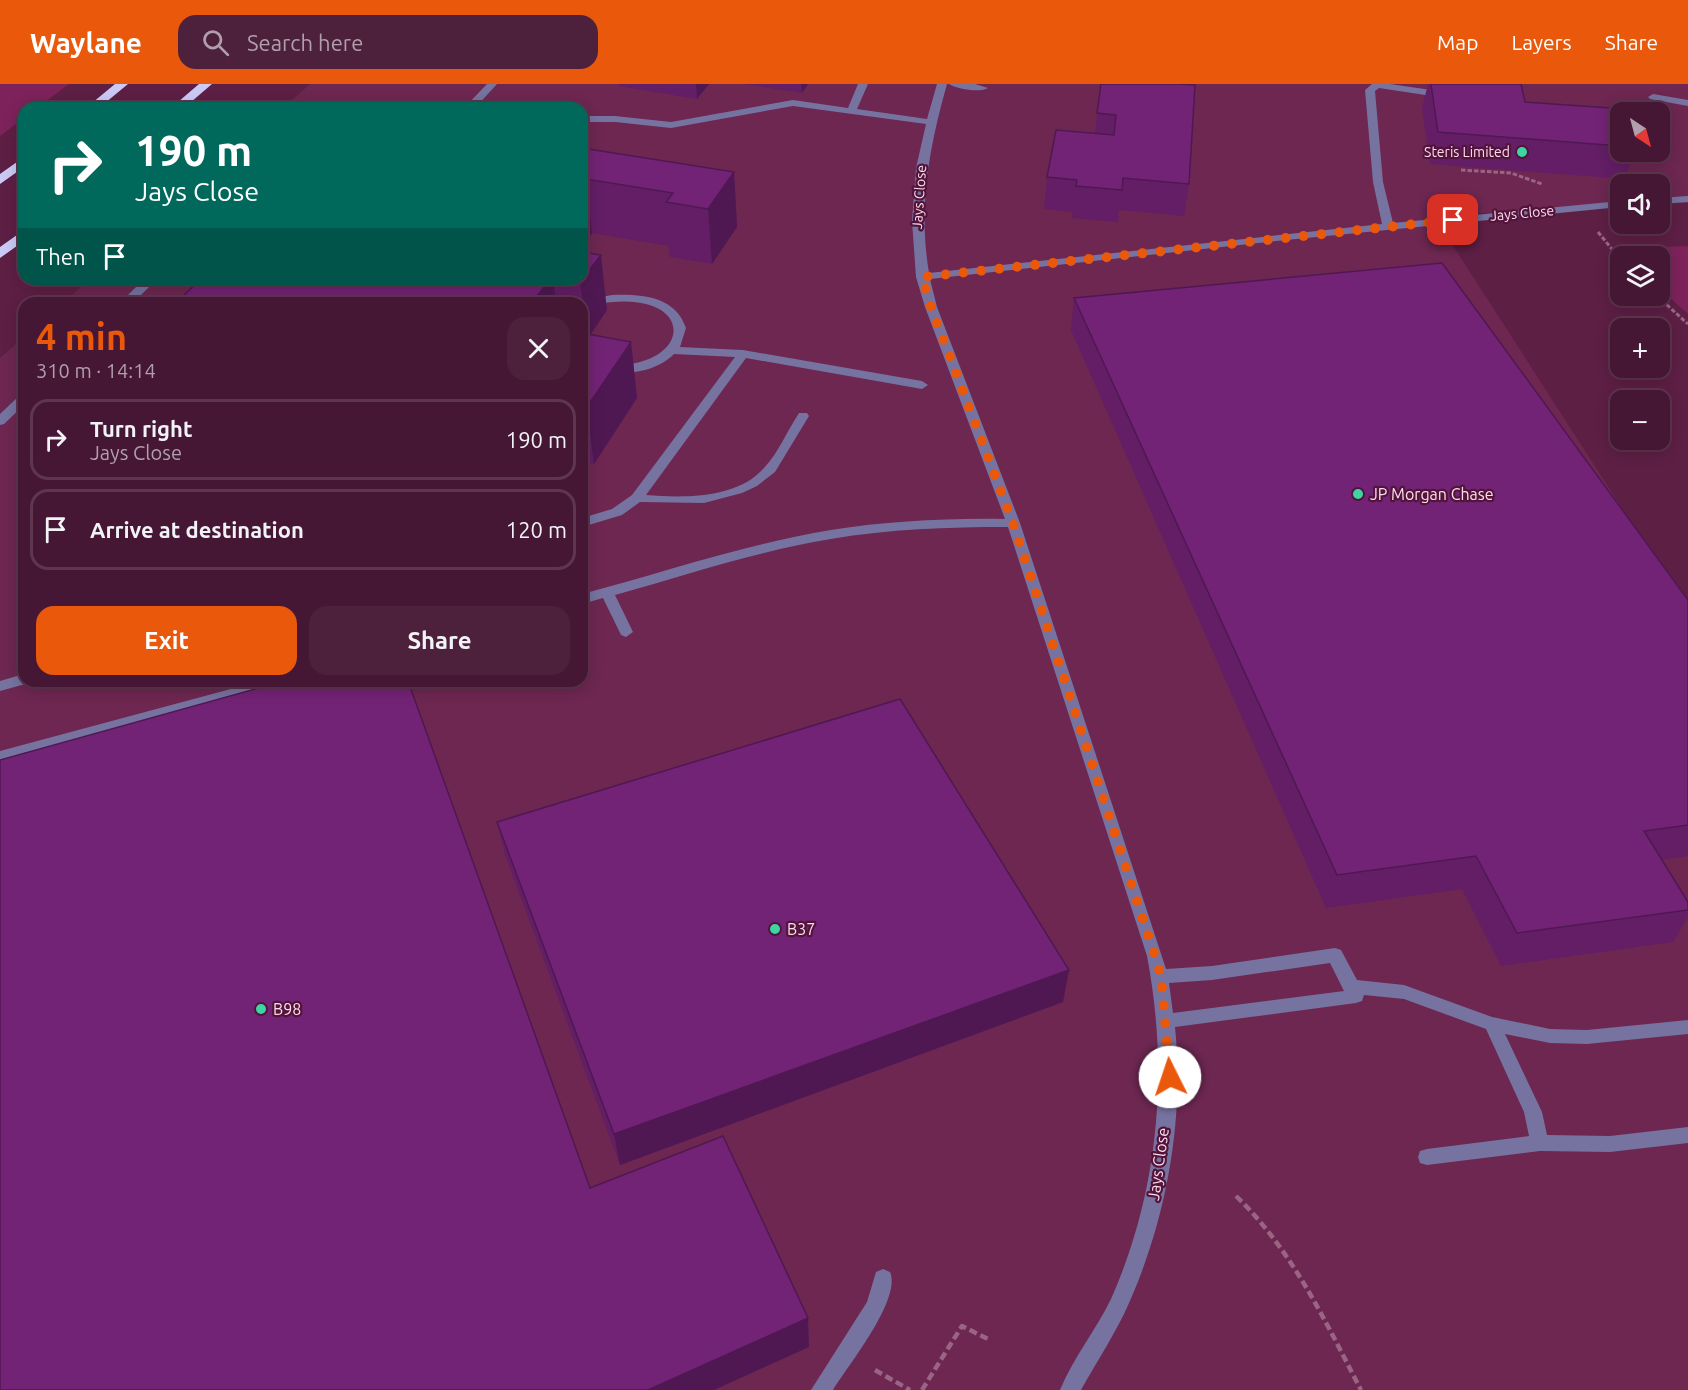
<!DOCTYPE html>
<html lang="en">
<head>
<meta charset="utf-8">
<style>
	:root { --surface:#461734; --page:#4d203c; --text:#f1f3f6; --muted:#b09fac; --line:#5e364f; --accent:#ea580c }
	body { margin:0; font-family:Ubuntu,sans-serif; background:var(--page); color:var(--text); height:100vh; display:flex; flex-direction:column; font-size:22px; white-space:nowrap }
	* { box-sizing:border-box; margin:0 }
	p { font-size:20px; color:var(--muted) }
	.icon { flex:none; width:33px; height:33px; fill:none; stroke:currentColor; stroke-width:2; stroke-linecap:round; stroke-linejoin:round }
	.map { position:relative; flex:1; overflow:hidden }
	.sheet { position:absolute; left:18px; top:213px; width:570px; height:390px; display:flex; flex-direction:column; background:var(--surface); border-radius:18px; box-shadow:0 3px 15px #0003,0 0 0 2px var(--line) }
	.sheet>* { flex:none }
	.hud { position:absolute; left:18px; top:18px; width:570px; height:183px; border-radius:18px; box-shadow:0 3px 15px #0003,0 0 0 2px var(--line); background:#00695c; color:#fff; overflow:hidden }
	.needle { width:39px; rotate:144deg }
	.fabs { position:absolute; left:1610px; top:18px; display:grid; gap:12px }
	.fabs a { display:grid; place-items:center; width:60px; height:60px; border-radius:12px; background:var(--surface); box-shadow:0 3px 15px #0003,0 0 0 2px var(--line); font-size:30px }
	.pin { position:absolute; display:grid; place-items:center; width:51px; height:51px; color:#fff; margin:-26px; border-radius:12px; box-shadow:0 3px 9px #0006 }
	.me { position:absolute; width:66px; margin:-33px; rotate:356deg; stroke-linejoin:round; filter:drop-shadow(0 0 4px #0008) }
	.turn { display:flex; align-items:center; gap:21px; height:126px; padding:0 18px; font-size:27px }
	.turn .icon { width:78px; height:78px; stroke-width:2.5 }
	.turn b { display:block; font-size:42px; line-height:51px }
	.then { display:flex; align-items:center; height:57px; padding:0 18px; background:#0003; gap:12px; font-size:22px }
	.round { display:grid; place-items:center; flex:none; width:63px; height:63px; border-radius:18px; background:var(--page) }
	.overview { display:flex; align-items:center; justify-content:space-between; height:102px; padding:0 18px }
	h1 { font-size:36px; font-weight:700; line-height:45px; color:var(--accent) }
	.primary-button { display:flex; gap:12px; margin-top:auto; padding:12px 18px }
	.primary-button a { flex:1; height:69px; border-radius:18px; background:var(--accent); color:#fff; font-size:24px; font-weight:700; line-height:69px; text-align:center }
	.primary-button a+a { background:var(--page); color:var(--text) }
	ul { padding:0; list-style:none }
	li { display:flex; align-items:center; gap:18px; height:81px; margin:0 12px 9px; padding:0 6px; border:3px solid var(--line); border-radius:18px }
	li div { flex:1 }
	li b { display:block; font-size:22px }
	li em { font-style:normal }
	header { display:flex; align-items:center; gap:36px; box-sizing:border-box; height:84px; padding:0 30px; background:var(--accent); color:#fff }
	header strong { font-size:28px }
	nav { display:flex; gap:33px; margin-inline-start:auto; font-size:21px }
	.search { width:420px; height:54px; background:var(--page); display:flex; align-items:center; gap:15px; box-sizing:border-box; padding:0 21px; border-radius:18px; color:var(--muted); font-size:22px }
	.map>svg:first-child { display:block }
</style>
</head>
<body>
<header>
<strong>Waylane</strong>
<div class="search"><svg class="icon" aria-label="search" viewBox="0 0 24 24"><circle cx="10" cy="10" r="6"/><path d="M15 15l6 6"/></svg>Search here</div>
<nav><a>Map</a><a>Layers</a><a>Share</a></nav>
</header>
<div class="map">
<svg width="1688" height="1306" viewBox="0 0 1688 1306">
	<rect width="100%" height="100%" fill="#5e1f45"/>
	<path fill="#6d2751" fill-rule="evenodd" d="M310 0H1688V119L1659 120V100H1620V122L1434 132 1688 527V1306H0V274L24 253V597H582V219H63L90 195H582V24H283ZM1620 28H1659V68H1620Z"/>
	<path fill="#7e225c" d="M0 0H69L37 24H24V34L0 52Z
		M1688 162V230L1659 204V172H1625L1617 165Z"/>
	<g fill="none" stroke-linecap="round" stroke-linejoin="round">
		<path stroke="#996583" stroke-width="3" stroke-dasharray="4.5 2" stroke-linecap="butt" d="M1461 86 1511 89 1542 100
			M1598 148 1620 175
			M1657 212 1688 240"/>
		<path stroke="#996583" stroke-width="4.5" stroke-dasharray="8 4" stroke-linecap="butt" d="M1236 1112C1293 1167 1325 1237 1361 1306
			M875 1286 910 1306
			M922 1306 962 1242 990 1256"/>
		<path fill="#7673a0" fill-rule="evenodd" d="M487 0H497L475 24H464Z
			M858 0H868L857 25 927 35 937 0H947C929 64 918 123 929 189L1382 140 1373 98 1365 6 1372 0H1390L1445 8 1450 11 1445 14 1379 4 1375 7 1383 98 1393 139 1620 117V123L1276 157 930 195 937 223 1020 439 1166 885 1212 882 1335 864 1341 866 1357 896 1404 901 1492 933 1550 945 1587 946 1688 936V950L1587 960 1550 959 1505 950 1542 1028 1547 1051 1610 1052 1688 1043V1059L1610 1068 1540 1067 1427 1081 1420 1079 1418 1073 1420 1067 1427 1065 1529 1052 1524 1028 1486 945 1404 915 1364 911 1362 917 1356 919 1175 943C1185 1039 1165 1143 1124 1230 1111 1256 1095 1281 1081 1306H1060C1073 1274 1096 1246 1111 1215 1159 1107 1169 987 1147 872L1008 443C948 443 889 445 831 455 757 467 686 491 615 511L633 548 626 553 621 551 603 514 582 520V510C665 488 746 460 831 446 888 437 947 434 1005 435L925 223 916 193 912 137 916 84 926 40 793 22 671 44 615 38H582V32H615L671 38 793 16 848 24ZM1330 879 1344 907 1173 929 1169 899 1212 896Z
			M949 0H975L988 4C980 9 957 5 949 0Z
			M1653 10 1688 16V22L1650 15 1648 13Z
			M1688 112V118L1659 120V114Z
			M144 195H157L133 219H120Z
			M612 211C642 210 675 212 686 244L680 263 743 266 922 297 928 301 922 305 746 274 646 411C684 414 737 415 764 384 779 368 787 347 799 329H807L809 332 775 388 757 402 742 409 704 419 640 418 622 431 582 443V434L612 425 632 411 735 273 674 270C651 293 612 291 582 286V278C697 300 707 198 593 221L586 230 582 231V220L585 216Z
			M24 310V321L4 340 0 341V330L20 311Z
			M24 590V597H30L29 599 0 607V597Z
			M261 597H287L280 602 0 679V667Z
			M883 1185 890 1188C902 1215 848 1282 833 1306H811L867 1218 876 1188Z"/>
		<path fill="#cbcaf6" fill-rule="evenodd" d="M115 0H128L99 24H86Z
			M199 0H212L184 24H171Z
			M24 73V83L0 100V90Z
			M24 146V157L0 174V163Z"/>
	</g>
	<path fill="#631e65" d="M618 0H709L697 15 619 2Z
		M744 0H808L802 9Z
		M1101 0 1189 100 1184 132 1119 126 1118 138 1072 134 1073 128 1044 125 1047 93 1095 49Z
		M1428 0H1521L1525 18 1620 28V68H1634L1625 95 1430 80 1422 24Z
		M582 64 734 88 737 143 712 180 670 173 669 162 592 149 582 163Z
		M201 195H582L607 226 590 251 631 258 637 314 594 380 582 377V219H176Z
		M1074 214 1688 516V772L1662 776 1688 818V833L1673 858 1501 882 1462 805 1326 824 1071 246Z
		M497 738 1063 918 620 1081 505 771Z"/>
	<path fill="#501853" d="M696 0H709L697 15Z
		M801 0H808L802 9Z
		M734 88 737 143 712 180 708 125Z
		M586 95 592 149 582 163V100Z
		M601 171 607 226 588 254 580 198Z
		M550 195H553L556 219H535L534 216Z
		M516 212 517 219H511Z
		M631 258 637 314 594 380 587 323Z
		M1069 886 1063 918 620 1081 614 1050Z
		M808 1234 809 1263 714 1306H648Z"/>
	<path fill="#732376" stroke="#501853" stroke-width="1.5" d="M1101 0H1179L1195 1 1189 100 1123 94 1122 106 1076 102 1077 96 1047 93 1056 46 1114 51 1116 31 1097 29Z
		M1431 0H1521L1525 18 1624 25 1625 28H1620V62L1438 48Z
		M582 64 734 88 708 125 666 118 673 109 586 95 582 100Z
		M582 168 601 171 580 198 565 195H582Z
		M1442 179 1688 516V741L1644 747 1688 818V826L1517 849 1476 772 1337 791 1074 214Z
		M201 195H550L534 216 516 212 511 219H176Z
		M582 249 631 258 587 323 582 322Z
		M284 597H408L590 1104 723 1052 808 1234 648 1306H0V676Z
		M900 615 1069 886 614 1050 497 738Z"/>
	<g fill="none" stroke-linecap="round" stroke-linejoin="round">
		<path stroke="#ea580c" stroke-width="10" stroke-dasharray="0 18" d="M1170 993 1161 892 1155 872 1013 439 931 223 922 193 1453 136"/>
	</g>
	<g fill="#3ed4a3" stroke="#52143b" stroke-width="2">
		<circle cx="1522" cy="68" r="6"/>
		<circle cx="1358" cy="410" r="6"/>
		<circle cx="775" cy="845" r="6"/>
		<circle cx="261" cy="925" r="6"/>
	</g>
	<g text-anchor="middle" stroke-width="4.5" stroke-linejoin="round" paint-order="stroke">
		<g font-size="14" fill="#fedded" stroke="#52143b" text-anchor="end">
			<text x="1510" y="73">Steris Limited</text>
		</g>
		<g font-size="14" fill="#fedded" stroke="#52143b">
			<text transform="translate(919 113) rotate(-86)" y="5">Jays Close</text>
			<text transform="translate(1522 129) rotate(-5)" y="5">Jays Close</text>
		</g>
		<g font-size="16" fill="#fedded" stroke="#52143b" text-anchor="start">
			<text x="1370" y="416">JP Morgan Chase</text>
			<text x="787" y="851">B37</text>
			<text x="273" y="931">B98</text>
		</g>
		<g font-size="16" fill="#fedded" stroke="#52143b">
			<text transform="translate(1158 1080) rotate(-82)" y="6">Jays Close</text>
		</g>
	</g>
</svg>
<div class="fabs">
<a><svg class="needle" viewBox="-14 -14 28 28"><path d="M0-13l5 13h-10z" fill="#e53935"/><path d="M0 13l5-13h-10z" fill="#b09fac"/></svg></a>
<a><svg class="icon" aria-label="sound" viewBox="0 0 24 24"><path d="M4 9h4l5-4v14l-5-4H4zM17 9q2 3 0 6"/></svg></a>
<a><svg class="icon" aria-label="layers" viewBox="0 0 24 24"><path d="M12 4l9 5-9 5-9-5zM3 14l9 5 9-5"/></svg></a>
<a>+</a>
<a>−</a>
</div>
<div class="pin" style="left:1453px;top:136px;background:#d93025"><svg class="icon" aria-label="arrive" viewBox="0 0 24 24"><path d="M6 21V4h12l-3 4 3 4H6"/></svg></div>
<svg class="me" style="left:1170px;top:993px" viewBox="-20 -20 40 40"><circle r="19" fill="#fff"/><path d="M0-13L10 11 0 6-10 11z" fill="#ea580c"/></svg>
<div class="hud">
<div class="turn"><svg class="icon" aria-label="right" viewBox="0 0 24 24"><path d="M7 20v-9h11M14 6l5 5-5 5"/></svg><div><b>190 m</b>Jays Close</div></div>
<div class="then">Then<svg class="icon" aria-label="arrive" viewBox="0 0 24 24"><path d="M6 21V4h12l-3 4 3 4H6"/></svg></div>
</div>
<section class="sheet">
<div class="overview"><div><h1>4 min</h1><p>310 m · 14:14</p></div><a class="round"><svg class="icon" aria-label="close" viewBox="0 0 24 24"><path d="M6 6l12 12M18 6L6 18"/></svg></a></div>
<ul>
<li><svg class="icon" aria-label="right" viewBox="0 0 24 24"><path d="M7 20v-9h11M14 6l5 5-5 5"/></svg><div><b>Turn right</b><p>Jays Close</p></div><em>190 m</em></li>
<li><svg class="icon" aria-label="arrive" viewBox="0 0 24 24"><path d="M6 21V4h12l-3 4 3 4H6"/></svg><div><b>Arrive at destination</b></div><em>120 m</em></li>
</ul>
<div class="primary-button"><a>Exit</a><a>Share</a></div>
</section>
</div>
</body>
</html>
